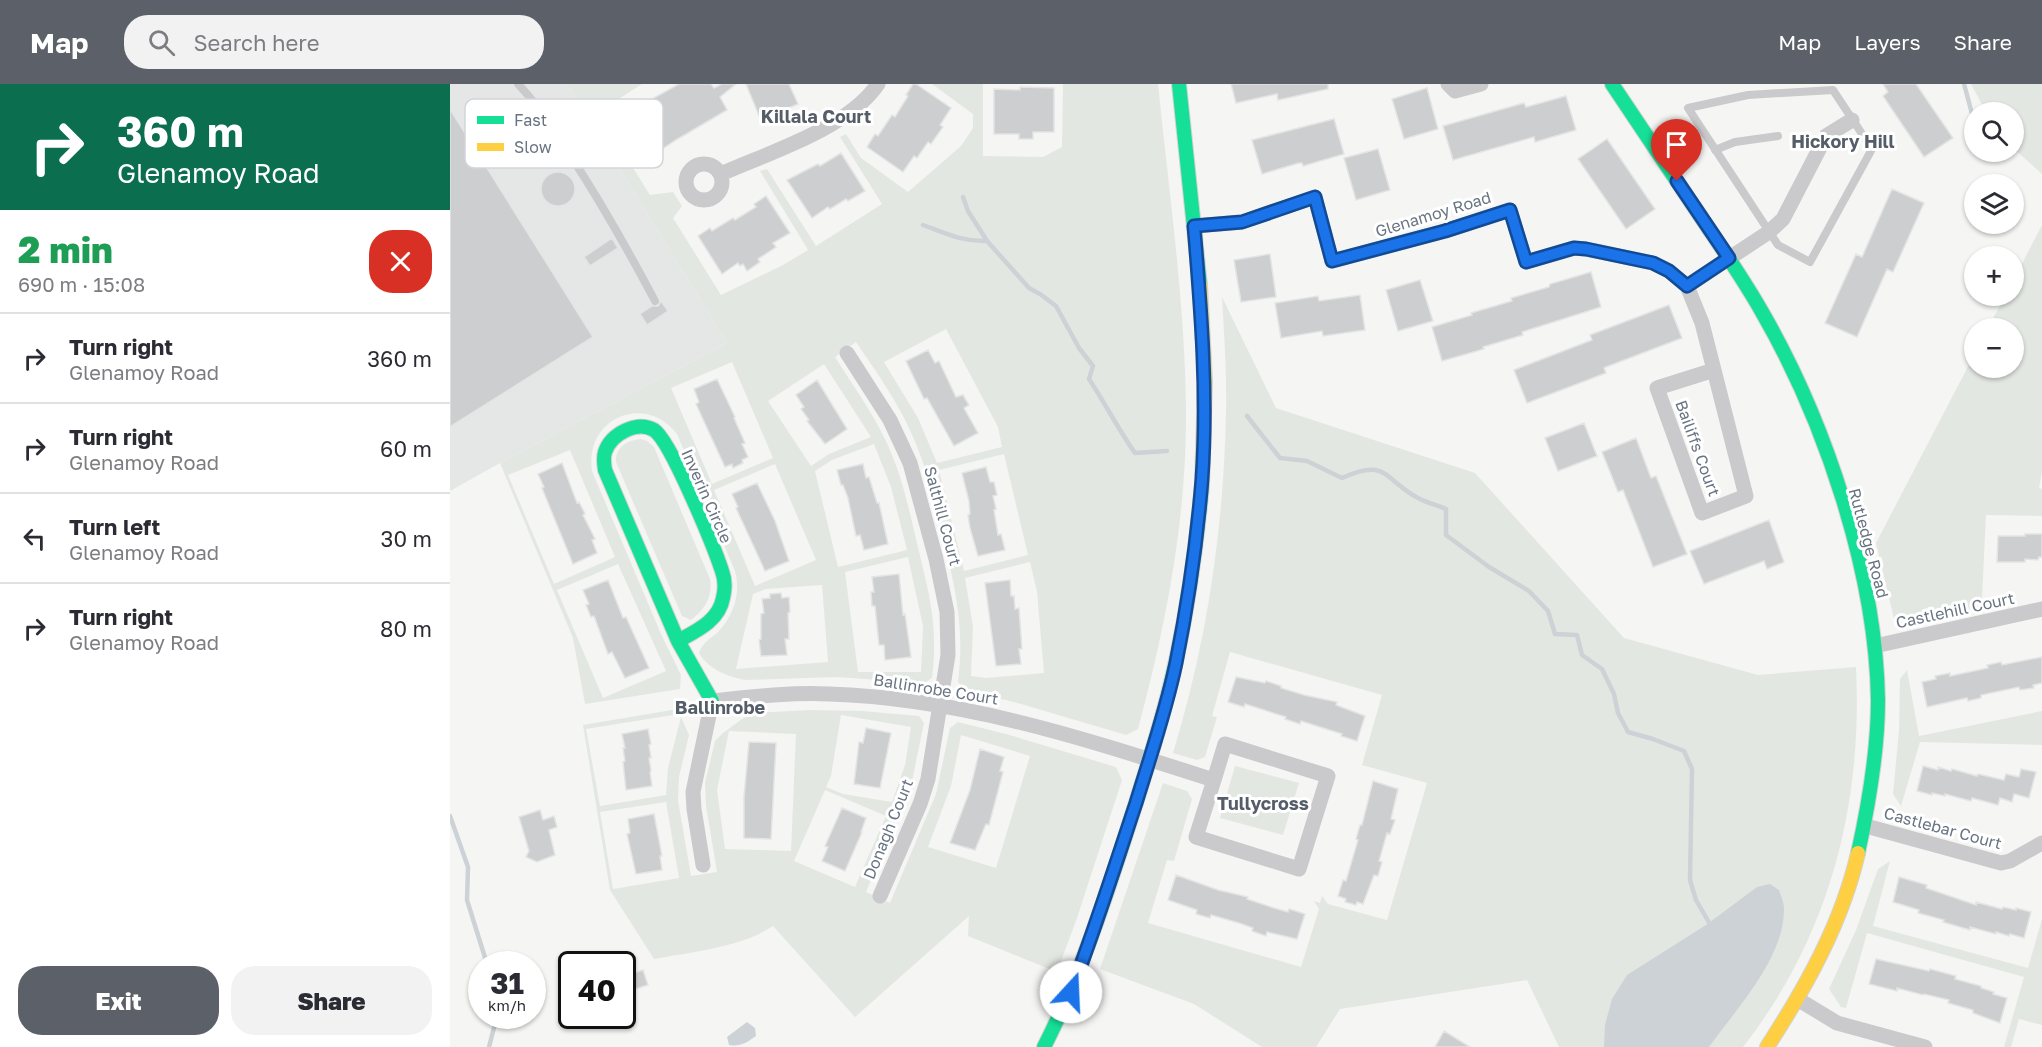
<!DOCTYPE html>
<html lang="en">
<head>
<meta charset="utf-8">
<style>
	:root { --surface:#fff; --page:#f2f2f3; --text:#2b2b33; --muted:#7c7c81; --line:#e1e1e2; --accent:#5c6069 }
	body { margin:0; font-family:"Golos Text",sans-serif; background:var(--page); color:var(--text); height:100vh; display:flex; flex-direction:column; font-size:22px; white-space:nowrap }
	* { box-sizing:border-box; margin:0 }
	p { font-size:20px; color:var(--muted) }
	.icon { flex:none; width:33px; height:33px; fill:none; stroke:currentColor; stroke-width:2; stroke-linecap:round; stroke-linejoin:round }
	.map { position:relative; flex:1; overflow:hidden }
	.details { display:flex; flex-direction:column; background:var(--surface); width:450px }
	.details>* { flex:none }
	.banner { background:#0b6e4f; color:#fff; overflow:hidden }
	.tools { position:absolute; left:1514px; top:18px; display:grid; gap:12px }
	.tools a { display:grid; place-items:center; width:60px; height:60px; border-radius:50%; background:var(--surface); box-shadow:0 2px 4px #0004; font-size:30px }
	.speed { position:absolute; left:18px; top:867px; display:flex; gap:12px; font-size:30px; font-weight:700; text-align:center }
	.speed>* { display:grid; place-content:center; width:78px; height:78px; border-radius:50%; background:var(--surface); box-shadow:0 2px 4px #0004; line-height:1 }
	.speed small { font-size:15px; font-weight:400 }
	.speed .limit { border:3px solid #111; border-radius:9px; background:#fff; color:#111 }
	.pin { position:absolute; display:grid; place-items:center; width:51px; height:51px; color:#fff; margin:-62px -26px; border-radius:50% 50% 50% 0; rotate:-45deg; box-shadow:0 0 6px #0007 }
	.pin .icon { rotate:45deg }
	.me { position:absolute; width:66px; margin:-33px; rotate:20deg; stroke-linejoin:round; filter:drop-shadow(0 0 4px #0008) }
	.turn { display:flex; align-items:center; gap:21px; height:126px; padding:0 18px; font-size:27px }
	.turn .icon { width:78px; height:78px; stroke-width:2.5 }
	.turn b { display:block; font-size:42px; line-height:51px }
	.round { display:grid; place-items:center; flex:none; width:63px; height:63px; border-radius:24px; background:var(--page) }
	.headline { display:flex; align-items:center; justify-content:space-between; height:102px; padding:0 18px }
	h1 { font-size:36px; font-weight:800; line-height:45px; color:#1e9e55 }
	.action { display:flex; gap:12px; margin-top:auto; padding:12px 18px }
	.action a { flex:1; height:69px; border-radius:24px; background:var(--accent); color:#fff; font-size:24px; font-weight:800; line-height:69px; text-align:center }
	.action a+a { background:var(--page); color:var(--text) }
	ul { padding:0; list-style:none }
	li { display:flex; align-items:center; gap:18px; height:90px; padding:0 18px; border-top:2px solid var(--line) }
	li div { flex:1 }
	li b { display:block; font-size:22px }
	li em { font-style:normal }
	header { display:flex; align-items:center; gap:36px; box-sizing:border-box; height:84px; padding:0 30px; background:var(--accent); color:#fff }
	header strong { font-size:28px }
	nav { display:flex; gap:33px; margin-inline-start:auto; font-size:21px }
	.search { width:420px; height:54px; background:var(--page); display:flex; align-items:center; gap:15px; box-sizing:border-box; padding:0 21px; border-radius:24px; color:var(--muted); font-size:22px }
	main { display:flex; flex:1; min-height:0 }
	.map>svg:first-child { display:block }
</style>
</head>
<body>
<header>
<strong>Map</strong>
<div class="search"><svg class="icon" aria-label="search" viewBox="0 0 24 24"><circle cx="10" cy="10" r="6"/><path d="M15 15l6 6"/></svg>Search here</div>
<nav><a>Map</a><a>Layers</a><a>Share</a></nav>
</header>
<main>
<section class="details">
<div class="banner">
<div class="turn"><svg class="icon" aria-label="right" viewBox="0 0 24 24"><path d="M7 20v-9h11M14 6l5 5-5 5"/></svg><div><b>360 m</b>Glenamoy Road</div></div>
</div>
<div class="headline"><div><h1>2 min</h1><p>690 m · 15:08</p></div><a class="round" style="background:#d93025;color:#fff"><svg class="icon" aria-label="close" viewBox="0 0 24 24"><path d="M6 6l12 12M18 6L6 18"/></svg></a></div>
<ul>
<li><svg class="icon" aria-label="right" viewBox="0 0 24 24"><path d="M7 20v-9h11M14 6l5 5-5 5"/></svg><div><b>Turn right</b><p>Glenamoy Road</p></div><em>360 m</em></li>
<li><svg class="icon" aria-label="right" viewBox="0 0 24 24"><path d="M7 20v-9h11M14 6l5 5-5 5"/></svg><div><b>Turn right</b><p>Glenamoy Road</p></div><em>60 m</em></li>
<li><svg class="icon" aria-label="left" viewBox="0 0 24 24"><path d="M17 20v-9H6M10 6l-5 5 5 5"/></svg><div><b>Turn left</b><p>Glenamoy Road</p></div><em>30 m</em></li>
<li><svg class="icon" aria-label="right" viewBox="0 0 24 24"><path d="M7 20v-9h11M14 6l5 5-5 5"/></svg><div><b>Turn right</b><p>Glenamoy Road</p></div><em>80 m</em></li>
</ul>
<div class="action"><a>Exit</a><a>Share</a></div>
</section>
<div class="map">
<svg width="1592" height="963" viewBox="0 0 1592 963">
	<rect width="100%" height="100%" fill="#f5f5f4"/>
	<path fill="#e5e7e7" d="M0 0H117L277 259 50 379 0 407Z"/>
	<path fill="#e3e7e2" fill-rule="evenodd" d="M117 0H192L148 28 200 111 223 108 232 122 223 134 271 211 333 181 358 166 310 87 317 85 366 162 432 120 390 53 396 50 411 74 458 108 511 62 523 44V30L482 0H533V72L593 73 612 63 613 0H708C719 109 735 217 736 326 737 434 716 541 688 645L676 651 564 618 514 606 508 598C515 542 505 503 492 449 484 413 475 378 459 344 445 314 425 286 406 258L385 273C402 300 421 326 435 355 450 386 458 420 466 455 478 506 489 540 482 594L474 599 386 593 296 596C278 593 258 585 249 569 253 558 260 555 268 548 284 531 291 509 285 487L227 350C195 308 134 334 142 387L211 550 231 591 230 605 135 620 123 554 50 379 277 259ZM496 245 548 343 552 363 487 379 468 334 434 278ZM282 278 323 374 262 400 221 304ZM374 280 421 353 379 370 361 382 318 317ZM424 360 441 403 457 466 388 483 365 387 382 376ZM120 366 165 473 104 500 58 391ZM554 370 578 471 514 487 489 386ZM325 380 366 476 305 502 264 406ZM458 473 473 542 471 588H408L395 488ZM580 478 587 508 594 589 536 594 521 592 523 543 515 494ZM168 480 216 587 153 614 107 506ZM372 501 378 578 286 585 303 510 316 505Z
		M1521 0H1592V90L1563 64V28H1536Z
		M1592 141V388L1589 404 1592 405V432L1536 431 1532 514 1534 525 1453 542 1444 535 1426 459 1524 271V284H1563V244H1538L1555 212H1563V197Z
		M772 213 826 324 1025 389 1174 554 1308 591 1406 583C1413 722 1379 853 1293 963H1109L1077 896 890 925 866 963H812L744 920 650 885 713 699 737 707 742 715 724 777 717 776 698 839 851 883 869 825 864 817 870 819 872 812 878 820 937 836 977 699 912 681 932 611 780 568 762 632 767 633 755 673 747 676 723 669C757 558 774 443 776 327 777 289 774 251 772 213Z
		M191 355 197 357 204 363 260 495C263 513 255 525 241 536L232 532 166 378C165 363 178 356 191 355Z
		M1457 586 1469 652 1592 627V661L1470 658 1451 722 1443 710 1449 646 1450 595Z
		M228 625 229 630 136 645 150 722 216 711 218 684 231 633 239 651 229 693 228 716 241 792 267 788 256 722 255 699 265 657 273 649 292 635 303 629 360 626 412 627 469 632 474 639 461 702 416 808 440 819 486 710 500 644 508 638 556 650 666 683 672 696 627 834 607 888 518 852 519 832 405 933 323 842C292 863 241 868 204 875L160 806 133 641ZM391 631 461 643 455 681 442 718 393 710 376 703 381 692ZM279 647 346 650 341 767 275 765 267 706ZM511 651 580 672 546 784 478 763 501 702ZM375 706 436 732 405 803 344 777ZM216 718 229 794 163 805 150 728Z
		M785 682 849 699 833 751 770 734Z
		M1440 777 1423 842 1578 884 1592 835V941L1569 935 1561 963H1554L1574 893 1417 849 1396 924 1391 923 1379 905 1406 846 1428 785Z"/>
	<path fill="#ccd2d6" d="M1320 800 1329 806C1331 812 1334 819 1334 824 1335 874 1286 925 1259 963H1154L1155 941 1162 915 1177 891 1256 841 1307 803Z
		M297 938 305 944 306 952C298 958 290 963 279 961L277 953Z"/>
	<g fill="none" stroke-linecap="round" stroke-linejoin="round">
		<path stroke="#ccd2d6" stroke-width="4.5" d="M1514 0 1524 37
			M513 113 518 127 537 157 579 204 590 210 606 222 629 264 643 282 639 295C655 319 668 345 685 369L717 367
			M473 141C495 149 513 158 537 157
			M797 332 830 374 857 377 892 394C937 373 934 396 968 414 977 419 987 421 996 425V451L1039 483 1079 507 1098 527 1105 550 1127 551 1132 571 1152 585 1164 610 1168 629 1178 648 1203 655 1234 667 1242 685 1240 796 1246 816 1261 842
			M0 732 18 783 17 816 37 880
			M39 963 47 932"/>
	</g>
	<path fill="#cdcecf" stroke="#e4e4e4" stroke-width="1.5" d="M229 0H261L264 4 272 0H286L270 13 277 26 226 56 205 70 206 72 194 80 170 42 186 32 185 29 201 19 200 16Z
		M296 0H339L348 20 324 30 326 33 312 39Z
		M463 0H466L501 24 490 41 493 43 481 60 478 58 467 74 464 72 453 88 417 63 425 50 428 52 442 31 445 33 458 12 456 11Z
		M781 0H878V5L828 16 827 10 786 19Z
		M1433 0H1466L1503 54 1474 73 1433 12 1438 8Z
		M570 3 604 4V48H583V55H569V50H544V5L570 6Z
		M977 4 988 45 954 55 942 15Z
		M1116 12 1126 46 1085 58 1084 53 1003 76 993 42 1074 19 1076 23Z
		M0 25 143 253 0 343Z
		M884 35 894 70 853 82 852 79H849L812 90 802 56Z
		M1157 55 1205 125 1176 145 1128 75Z
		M928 65 940 106 906 116 894 74Z
		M391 69 415 107 398 117 396 115 380 125 378 123 362 134 337 96 368 80 370 82Z
		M91 105a17 17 0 1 1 34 0a17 17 0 1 1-34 0Z
		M1442 105 1474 119 1443 188 1437 185 1407 253 1375 239 1406 170 1412 173Z
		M316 112 340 149 323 159 326 163 308 175 310 178 297 187 293 180 290 182 288 179 272 190 248 152 260 144 262 147 283 134 285 136 306 123 304 120Z
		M162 154 168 164 140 182 134 173Z
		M820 170 826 213 791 218 784 176Z
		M1141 188 1151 223 1072 248 1073 251 1033 263 1034 265 992 277 982 243 1022 231 1021 229 1062 217 1061 214 1099 203 1100 200Z
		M970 196 983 237 948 247 936 206Z
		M910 211 915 246 873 252 872 247 831 254 825 219 868 212 869 217Z
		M211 217 218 227 197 241 190 230 202 222H208Z
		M1219 221 1232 254 1156 283 1154 284 1156 289 1077 319 1064 286 1142 256 1140 251Z
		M478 266 485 279 489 277 506 313 513 311 519 321 514 324 528 349 504 362 477 314 474 315 456 277Z
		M267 295 285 333 284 334 295 359 292 360 298 373 292 376 293 379 283 384 282 380 275 383 246 320 249 318 244 305Z
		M367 296 397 345 375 360 357 337 359 336 351 325 354 323 346 311Z
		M1134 339 1147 372 1108 387 1095 354Z
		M1186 354 1201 394 1206 392 1237 470 1203 483 1173 406 1168 408 1152 368Z
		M112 379 127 419 129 418 135 430 133 431 145 455 142 456 147 469 123 480 92 404 94 403 88 390Z
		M413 380 416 394 419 393 427 419H429L438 460 414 466 410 451 406 452 398 414 393 401H391L387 386Z
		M536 383 540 398H544L547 411 543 412 546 425 544 426 548 451 551 450 555 466 528 472 520 444 518 431 520 430 519 417 512 389Z
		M307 399 325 437 339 477 315 487 286 424 288 423 282 410Z
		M1319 436 1334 478 1317 485 1314 477 1254 500 1240 467Z
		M1575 450H1592V473H1589L1588 476 1575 475V478H1547L1548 452H1575Z
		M449 490 453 531 455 530 461 573 435 576 434 561H429L425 522H422L421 508H424L422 493Z
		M158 496 173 534 176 533 199 584 175 594 162 568 158 570 144 532 141 533 136 521 139 520 133 506Z
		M560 496 561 512H564L565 525 569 524 572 565H569L571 580 546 582 535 499Z
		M331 509 332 514 339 513 340 528 338 529 339 555H335L337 571 311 572 309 556 311 555V530L314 529 312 515 320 514V510Z
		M1592 573V599L1583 601 1584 604 1570 606 1569 603 1531 611V614L1518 617 1517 614 1477 623 1472 598 1486 595 1485 592 1500 589V592L1538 584 1537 581 1551 578 1552 581Z
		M786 593 815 599 816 597 831 602V604L854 611 887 618 886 621 915 632 907 657 891 652 892 650 851 637 850 640 835 635 836 633 795 620 794 623 778 618Z
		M416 644 441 649 430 704 404 700 409 658 413 659Z
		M198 645 201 660 199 661 201 674H199L201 687 200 688 202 702 176 706 173 678 175 677 173 664H175L172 650Z
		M299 658 326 659 321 755 294 754V713Z
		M530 665 554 673 550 687 553 688 539 741 536 740 525 766 500 759 520 706Z
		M1473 682 1488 686V683L1501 687 1502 685 1527 692 1528 690 1554 696 1556 690 1569 693 1571 685 1586 688 1579 714 1564 710 1562 718 1550 714 1548 721 1522 714 1521 717 1495 710V712L1482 709V711L1467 707Z
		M923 697 948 705 941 735 945 736 940 750 937 749 929 777 932 778 928 792 924 791 913 820 907 818 906 821 895 818 896 815 888 812 893 796 896 797 908 756 906 755 910 741H912Z
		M392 724 416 734 411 748H412L395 787 372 777 378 763 375 762Z
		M90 726 93 736 104 732 107 743 99 746 105 771 87 778 76 773 79 767 69 733Z
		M204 730 212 772H210L212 786 186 790 177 750 180 749 178 735Z
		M726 791 768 806 798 813 797 815 824 824 838 828 839 825 855 830 847 855 817 848 816 852 802 847 803 844 789 839 761 831 760 834 746 830 747 826 718 816Z
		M1449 793 1477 801 1476 804 1526 821V818L1552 825 1553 823 1566 826V824L1581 828 1574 854 1560 850 1559 852 1546 848V850L1520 843V846L1493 838 1494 836 1468 829 1469 826 1443 818Z
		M1426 875 1479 887 1480 885 1506 892 1505 895 1531 902V904L1544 908 1543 910 1557 914 1550 939 1523 929V926L1498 919 1499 916 1474 910 1473 911 1447 904V907L1419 900Z
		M193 886 198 901 172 909V893Z
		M994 947 1020 963H985Z"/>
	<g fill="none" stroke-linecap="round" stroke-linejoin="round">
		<defs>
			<path id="fast" d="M729 0 750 201
				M1162 0C1192 45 1223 91 1253 136 1273 166 1294 196 1312 228 1375 337 1426 489 1428 616 1428 668 1419 719 1408 769
				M228 557C246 547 269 537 273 514 275 506 275 495 272 487 264 463 221 357 204 346 187 336 161 350 155 368 153 374 154 380 155 386L228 557 262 617
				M594 963C629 894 653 821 677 747 693 696 710 646 722 594 737 531 746 466 752 401"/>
			<path id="slow" d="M750 201 755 297 752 401
				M1317 963C1356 903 1392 839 1408 769"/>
		</defs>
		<use href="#fast" stroke="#d2d3d3" stroke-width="16"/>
		<use href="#slow" stroke="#d2d3d3" stroke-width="16"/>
		<path stroke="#cacacc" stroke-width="8" d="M68 0C89 22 106 49 122 74 152 120 179 168 205 217
			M1383 6 1422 65 1360 178 1328 161 1238 24 1298 11Z
			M1265 66 1285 58 1328 52"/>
		<path stroke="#cacacc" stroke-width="15" d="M998 0 1005 7 1031 0
			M236 98a18 18 0 1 1 36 0a18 18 0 1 1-36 0Z
			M271 90C320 68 397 45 428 0
			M744 142 792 138 865 113 882 177 995 147 1060 126 1076 178 1124 164 1136 165 1203 179 1219 187 1237 202
			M397 269 440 336 460 379 486 475 497 528 498 571 478 695 470 720 430 812
			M1264 286 1296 412 1252 429 1207 304 1264 286 1252 239 1237 202 1319 148 1333 135 1376 52 1402 36
			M1425 562 1592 525
			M1416 742 1551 779 1560 777 1592 759
			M253 781 244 725 243 708 262 617C301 613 340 608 379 610 513 614 638 656 764 696L746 753 849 785 878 692 775 660 764 696
			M1349 916 1387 939 1475 963"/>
		<use href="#fast" stroke="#16e098" stroke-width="14"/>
		<use href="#slow" stroke="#ffcf43" stroke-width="14"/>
	</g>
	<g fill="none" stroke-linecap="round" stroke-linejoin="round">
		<defs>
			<path id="route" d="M621 908C645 845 665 782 686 719 700 673 716 627 726 579 738 519 747 457 752 395 758 311 751 226 744 142L792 138 865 113 882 177 995 147 1060 126 1076 178 1124 164 1136 165 1203 179 1219 187 1237 202 1279 174 1227 97"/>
		</defs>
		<use href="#route" stroke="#114b97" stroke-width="15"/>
		<use href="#route" stroke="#1a73e8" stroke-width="10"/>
	</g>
	<g text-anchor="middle" stroke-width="6" stroke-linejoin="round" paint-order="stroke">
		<g font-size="16" fill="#687482" stroke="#fff">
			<text transform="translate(983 130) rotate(-17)" y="6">Glenamoy Road</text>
			<text transform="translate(1248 364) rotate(70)" y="6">Bailiffs Court</text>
			<text transform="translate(257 412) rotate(66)" y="6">Inverin Circle</text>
			<text transform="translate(493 432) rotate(75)" y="6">Salthill Court</text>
			<text transform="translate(1419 459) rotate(75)" y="6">Rutledge Road</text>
			<text transform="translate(1505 526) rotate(-12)" y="6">Castlehill Court</text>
			<text transform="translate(486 605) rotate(9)" y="6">Ballinrobe Court</text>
			<text transform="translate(1493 744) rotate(15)" y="6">Castlebar Court</text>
			<text transform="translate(438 745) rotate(-68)" y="6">Donagh Court</text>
		</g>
		<g font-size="18" font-weight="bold" fill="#555e68" stroke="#fff">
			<text x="366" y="39">Killala Court</text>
			<text x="1393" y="64">Hickory Hill</text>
			<text x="270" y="630">Ballinrobe</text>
			<text x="813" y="726">Tullycross</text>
		</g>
	</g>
	<rect x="15" y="15" width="198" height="69" rx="9" fill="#fff" stroke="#d2d5da" stroke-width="1.5"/>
	<rect x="27" y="32" width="27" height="8" fill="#16e098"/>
	<rect x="27" y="59" width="27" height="8" fill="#ffcf43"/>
	<g font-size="16" fill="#687482">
		<text x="64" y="42">Fast</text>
		<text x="64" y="69">Slow</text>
	</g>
</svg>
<div class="tools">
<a><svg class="icon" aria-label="search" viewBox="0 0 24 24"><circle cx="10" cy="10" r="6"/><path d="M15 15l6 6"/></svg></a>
<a><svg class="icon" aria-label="layers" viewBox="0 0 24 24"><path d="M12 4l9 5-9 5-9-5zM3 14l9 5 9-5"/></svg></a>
<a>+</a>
<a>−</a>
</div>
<div class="speed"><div>31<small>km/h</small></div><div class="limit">40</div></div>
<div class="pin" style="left:1227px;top:97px;background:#d93025"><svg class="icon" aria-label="arrive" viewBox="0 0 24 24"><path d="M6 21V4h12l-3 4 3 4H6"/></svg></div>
<svg class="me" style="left:621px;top:908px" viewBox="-20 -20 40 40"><circle r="19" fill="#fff"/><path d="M0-13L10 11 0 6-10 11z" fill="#1a73e8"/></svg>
</div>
</main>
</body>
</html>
